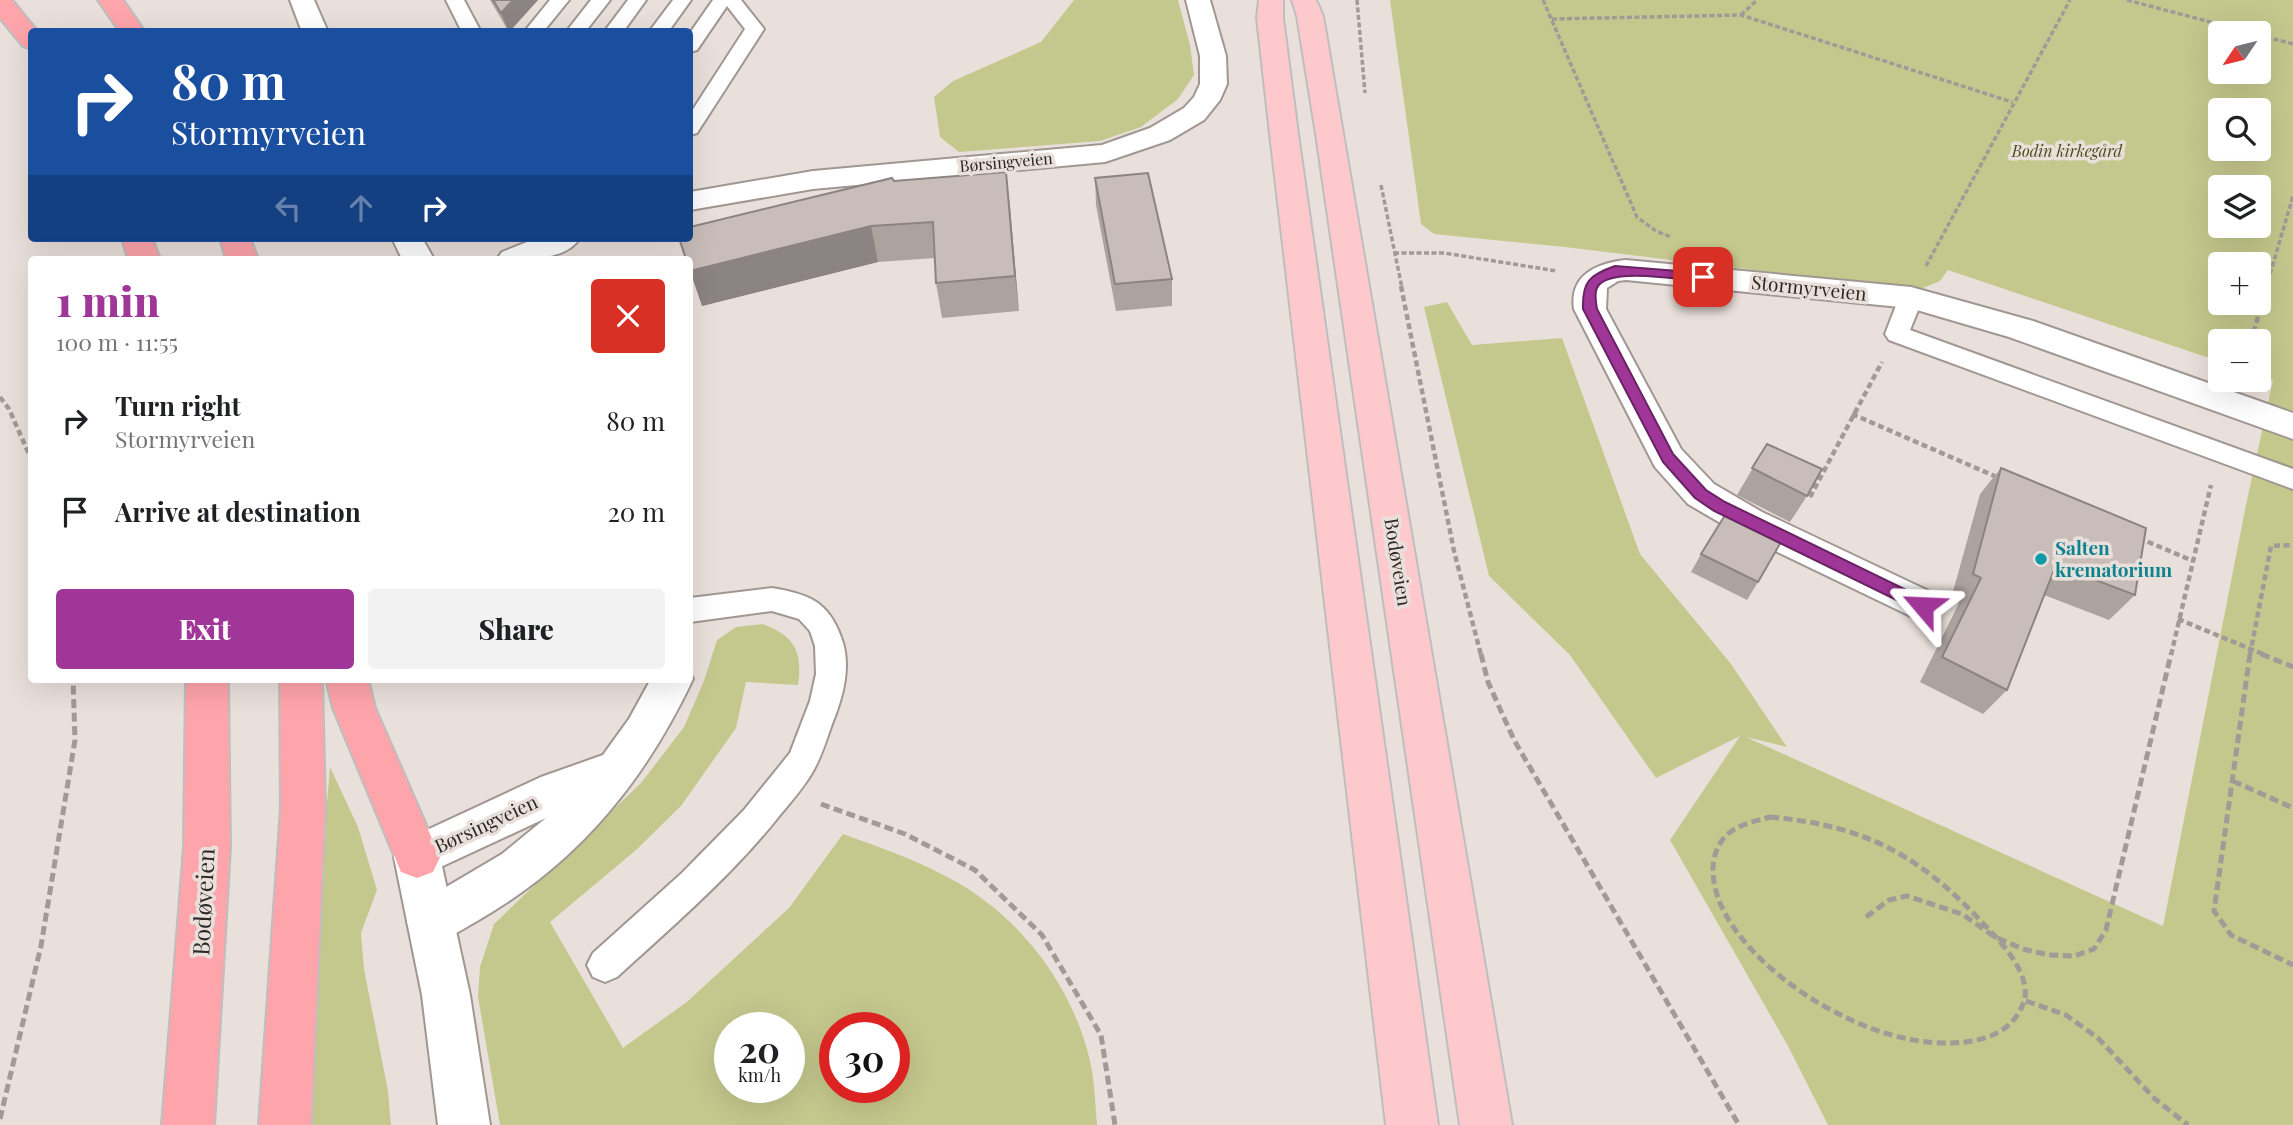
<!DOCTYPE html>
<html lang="en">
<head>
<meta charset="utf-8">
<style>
	:root { --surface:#fff; --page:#f2f2f2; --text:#202124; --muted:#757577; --accent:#a03698 }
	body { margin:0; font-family:"Playfair Display",serif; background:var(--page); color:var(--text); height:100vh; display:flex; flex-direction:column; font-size:26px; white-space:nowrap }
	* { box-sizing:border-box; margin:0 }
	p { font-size:23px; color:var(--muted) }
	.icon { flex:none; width:38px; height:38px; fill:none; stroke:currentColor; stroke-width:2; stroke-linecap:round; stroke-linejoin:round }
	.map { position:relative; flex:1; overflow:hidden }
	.panel { position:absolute; left:28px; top:256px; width:665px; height:427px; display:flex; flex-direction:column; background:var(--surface); border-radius:7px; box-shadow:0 7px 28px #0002 }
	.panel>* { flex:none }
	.top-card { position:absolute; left:28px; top:28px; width:665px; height:214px; border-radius:7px; box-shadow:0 7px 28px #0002; background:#1a4fa0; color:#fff; overflow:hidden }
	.needle { width:46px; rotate:235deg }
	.fabs { position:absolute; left:2208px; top:21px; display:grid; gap:14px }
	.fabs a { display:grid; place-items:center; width:63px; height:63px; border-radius:7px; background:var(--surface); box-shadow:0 7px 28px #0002; font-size:35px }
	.speed { position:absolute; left:714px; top:1012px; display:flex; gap:14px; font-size:35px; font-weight:700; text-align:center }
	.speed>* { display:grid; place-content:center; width:91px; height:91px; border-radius:50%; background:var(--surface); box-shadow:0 7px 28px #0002; line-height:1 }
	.speed small { font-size:18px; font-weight:400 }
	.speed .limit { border:10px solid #d22; background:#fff; color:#111 }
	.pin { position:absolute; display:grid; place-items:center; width:60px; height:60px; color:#fff; margin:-30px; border-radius:14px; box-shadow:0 4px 10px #0006 }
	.me { position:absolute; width:77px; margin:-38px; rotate:296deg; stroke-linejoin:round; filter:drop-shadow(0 0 5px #0008) }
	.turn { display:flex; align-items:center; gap:24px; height:147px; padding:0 28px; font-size:32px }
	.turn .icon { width:91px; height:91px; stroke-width:2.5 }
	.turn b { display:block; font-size:49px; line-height:60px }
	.lanes { display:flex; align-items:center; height:66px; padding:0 28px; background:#0003; justify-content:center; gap:35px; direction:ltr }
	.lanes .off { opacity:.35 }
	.round { display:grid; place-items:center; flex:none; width:74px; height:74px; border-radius:7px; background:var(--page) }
	.headline { display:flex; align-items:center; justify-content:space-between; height:119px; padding:0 28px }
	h1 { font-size:42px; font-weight:800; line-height:52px; color:var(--accent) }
	.action { display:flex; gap:14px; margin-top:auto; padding:14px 28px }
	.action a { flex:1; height:80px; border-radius:7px; background:var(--accent); color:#fff; font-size:28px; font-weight:800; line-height:80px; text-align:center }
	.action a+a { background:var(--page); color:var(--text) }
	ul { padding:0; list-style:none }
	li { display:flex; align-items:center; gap:21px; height:91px; padding:0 28px }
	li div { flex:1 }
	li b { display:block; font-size:26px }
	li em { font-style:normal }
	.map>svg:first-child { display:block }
</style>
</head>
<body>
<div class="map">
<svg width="2293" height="1125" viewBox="0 0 2293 1125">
	<rect width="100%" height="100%" fill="#eae0db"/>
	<path fill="#c5c88d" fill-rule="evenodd" d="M1074 0H1178L1190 45 1194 75 1178 99 1141 127 1100 141 959 152 940 137 934 97 953 81 1041 42Z
		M1390 0H2293V1125H1828L1788 1046 1670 840 1740 736 1656 778 1570 655 1489 576 1424 307 1447 302 1472 345 1562 338 1640 554 1731 664 1787 747 1746 737 2163 926 2246 505 2273 380 2259 375V341H2221V362L1948 270 1940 281 1918 290 1565 247 1434 234 1421 224ZM2221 33H2259V72H2221ZM2221 110H2259V149H2221ZM2221 187H2259V226H2221ZM2221 264H2259V303H2221Z
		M763 624C794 636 803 651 798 685L746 682 736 728 681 806 636 850 550 922 623 1048 688 1001 789 908 843 834C879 847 917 860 951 879 1019 915 1073 986 1090 1061 1095 1082 1095 1104 1097 1125H500L478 997 480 967 494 924 641 783 684 727 704 681 717 640 736 627ZM730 1027H789V1087H730ZM835 1027H894V1087H835Z
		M330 767 358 827 377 890 361 933 364 969 388 1091 391 1125H300Z"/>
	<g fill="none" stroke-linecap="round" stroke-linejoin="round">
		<defs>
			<path id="lane" d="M446 0H464L481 32H462Z
				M550 0H569L543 32H524Z
				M591 0H610L585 32H566Z
				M628 0H646L623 32H604Z
				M673 0H691L668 32H649Z
				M713 0H741L764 29 697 133 690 135V114L745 29 727 6 697 50 690 52V33Z
				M1911 290 1919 293 1923 298 1910 330 2293 469V489L1889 340 1885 334 1899 298 1903 293Z
				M772 588C808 594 828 601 841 637 852 665 843 697 832 724 826 741 821 758 812 773 802 790 788 805 776 820 729 878 672 927 617 977L605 982 593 977 587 965 593 953 682 873 744 810 790 753 810 701 816 674 815 646 810 631 799 619 772 611 690 622V598Z"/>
			<path id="street" d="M290 0H314L328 32H302Z
				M1186 0H1210L1226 56 1227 84 1220 100 1204 120 1170 140 1105 162 813 189 690 210V192L813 171 1102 145 1150 128 1184 108 1194 97 1200 84V56Z
				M392 238H422L434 259H402Z
				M537 238H580C565 262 522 259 497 259L502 252Z
				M1626 260 1911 287 2033 321 2293 413V439L2009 337 1910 308 1626 280 1618 281 1607 288 1606 309 1681 449 1714 484 1762 512 1937 595 1943 606 1937 617 1923 622 1736 532 1688 504 1655 467 1574 309C1569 275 1597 263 1626 260Z
				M690 673 693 679C647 776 585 855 492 912 472 924 453 936 431 945L414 938 407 922 414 906 502 854 546 818 417 878 401 872 394 857 401 842 541 777 603 755 629 719 651 679H690Z"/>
			<path id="secondary" d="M417 836 433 842 440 857 470 995 490 1125H438L422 995 394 857 401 842Z"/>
			<path id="primary" d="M1259 0H1283V18L1298 134 1438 1125H1386L1270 134 1257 18Z
				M1292 0H1316L1323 16 1512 1125H1460L1316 134 1297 16Z"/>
			<path id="highway" d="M0 0H12L38 32H32V49L23 46 0 18Z
				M98 0H123L145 32H120Z
				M122 238H152L160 259H128Z
				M220 238H250L258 259H226Z
				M186 679H228L230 847 214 1125H162L184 847Z
				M280 679H322L325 808 311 1125H259L281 808Z
				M326 679H368L375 708 440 857 433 872 417 878 401 872 333 708Z"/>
		</defs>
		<use href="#lane" stroke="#a19792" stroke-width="4"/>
		<use href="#street" stroke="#a19792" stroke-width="4"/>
		<use href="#secondary" stroke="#a19792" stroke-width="4"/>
		<use href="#primary" stroke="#bfbebe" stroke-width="4"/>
		<use href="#highway" stroke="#bfbebe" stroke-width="4"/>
		<path stroke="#a19a96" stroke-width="3.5" stroke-dasharray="5 2.5" stroke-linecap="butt" d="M1357 0 1365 93
			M1543 0 1637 217 1656 231 1671 237
			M2127 0 2252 33
			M1741 15 1757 0
			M1552 19 1741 15 2012 102
			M2259 35 2293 44
			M1381 185 1402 288
			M1394 253H1444L1557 271
			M1926 266 2070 0
			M2266 288 2293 196"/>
		<path stroke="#a19a96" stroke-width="4.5" stroke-dasharray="6 3.5" stroke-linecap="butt" d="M1401 286 1454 551 1481 655
			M2251 341 2267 286
			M0 397 9 409 32 461
			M1852 414 1999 478
			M1810 497 1882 362
			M2139 538 2193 561
			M2178 619 2265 655
			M2171 655 2211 485
			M2250 655 2271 546 2293 545"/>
		<path stroke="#a19a96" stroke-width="5" stroke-dasharray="9 4.5" stroke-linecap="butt" d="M1481 654 1488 682 1514 740 1739 1125
			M2250 654 2214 911 2231 935 2293 965
			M2261 654 2293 667
			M2233 781 2293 808
			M821 804 905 834 975 870 1042 935 1101 1035 1115 1125
			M1770 817C1871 826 1925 859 1992 933 2008 950 2028 974 2025 998 2017 1027 1993 1039 1965 1042 1921 1047 1875 1033 1837 1013 1788 989 1712 929 1713 869 1713 859 1716 848 1723 839 1734 825 1753 822 1770 817Z
			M1866 917 1889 900 1907 896 1962 914 1995 937 2023 949 2049 955 2074 956 2094 949 2106 930 2171 654
			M2026 1001 2066 1015 2098 1038 2155 1099 2188 1125
			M0 1119 41 946 75 740 73 679"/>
		<use href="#lane" fill="#fff" fill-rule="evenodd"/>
		<use href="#street" fill="#fff" fill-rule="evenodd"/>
		<use href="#secondary" fill="#fff" fill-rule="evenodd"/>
		<use href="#primary" fill="#fec9cd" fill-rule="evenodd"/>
		<use href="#highway" fill="#fea5ab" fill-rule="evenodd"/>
	</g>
	<path fill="#aca39f" d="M490 0H538L509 32Z
		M1006 172 1019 311 942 318 936 283 935 258 878 262 702 306 894 181Z
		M1095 178 1172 279V306L1116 311 1096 205Z
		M1767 444 1807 496 1790 522 1737 495Z
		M2001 468 2135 595 2109 620 2044 595 2007 690 1983 714 1920 682 1959 603 1951 599 1980 494Z
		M1701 554 1758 582 1747 600 1691 572Z"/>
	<path fill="#8c8482" d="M513 0H538L509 32 501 13Z
		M1006 172 1010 207 1019 311 1015 276Z
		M871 226 878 262 702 306 690 271Z"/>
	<path fill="#c8bdb9" stroke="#8c8482" stroke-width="2" d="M493 0H513L501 13Z
		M1006 172 1015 276 936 283 933 222 871 226 690 271V259H686L679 238H690V227L892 178 894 181Z
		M1148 173 1172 279 1115 284 1095 178Z
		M1767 444 1822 469 1807 496 1752 468Z
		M2001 468 2146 528 2135 595 2056 565 2007 690 1942 657 1981 578 1973 574Z
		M1730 507 1785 535 1758 582 1701 554Z"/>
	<path fill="#a03698" stroke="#682363" stroke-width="2" d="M1615 266 1703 273 1710 277 1703 282C1682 280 1607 266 1597 288 1594 293 1596 303 1597 309L1673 454 1706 490 1725 502 1929 601 1931 606 1929 610H1917L1714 511 1695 498 1663 462 1583 309C1582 282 1589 275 1615 266Z"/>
	<circle fill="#0f9aa8" stroke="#eae0db" stroke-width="2.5" cx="2041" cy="559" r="7"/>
	<g text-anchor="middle" stroke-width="7" stroke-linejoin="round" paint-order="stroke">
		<g font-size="16" font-style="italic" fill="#494b1b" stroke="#eae0db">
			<text x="2067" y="157">Bodin kirkegård</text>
		</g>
		<g font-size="16" fill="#2b2826" stroke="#eae0db">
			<text transform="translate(1006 162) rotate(-5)" y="6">Børsingveien</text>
		</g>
		<g font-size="19" fill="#2b2826" stroke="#eae0db">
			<text transform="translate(1809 288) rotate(6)" y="7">Stormyrveien</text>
			<text transform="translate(1398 562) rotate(81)" y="7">Bodøveien</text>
			<text transform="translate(486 824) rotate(-25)" y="7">Børsingveien</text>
		</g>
		<g font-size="19" font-weight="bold" fill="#0d838f" stroke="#eae0db" text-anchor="start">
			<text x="2055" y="555">Salten<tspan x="2055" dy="22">krematorium</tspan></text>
		</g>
		<g font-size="23" fill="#2b2826" stroke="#eae0db">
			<text transform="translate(204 902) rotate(-87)" y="8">Bodøveien</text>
		</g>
	</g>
</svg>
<div class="fabs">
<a><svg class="needle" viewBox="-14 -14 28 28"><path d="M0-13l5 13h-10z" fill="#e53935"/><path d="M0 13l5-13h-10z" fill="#757577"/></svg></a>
<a><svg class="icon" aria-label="search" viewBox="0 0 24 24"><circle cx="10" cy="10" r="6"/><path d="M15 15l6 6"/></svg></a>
<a><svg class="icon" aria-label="layers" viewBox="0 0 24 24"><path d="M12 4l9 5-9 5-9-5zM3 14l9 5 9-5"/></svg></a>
<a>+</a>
<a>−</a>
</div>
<div class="speed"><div>20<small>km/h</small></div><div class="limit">30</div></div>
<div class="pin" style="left:1703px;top:277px;background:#d93025"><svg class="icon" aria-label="arrive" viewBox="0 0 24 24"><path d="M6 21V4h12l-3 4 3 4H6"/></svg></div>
<svg class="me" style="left:1923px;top:606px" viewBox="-20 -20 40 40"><path d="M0-17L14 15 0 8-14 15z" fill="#a03698" stroke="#fff" stroke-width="4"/></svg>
<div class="top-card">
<div class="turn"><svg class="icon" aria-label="right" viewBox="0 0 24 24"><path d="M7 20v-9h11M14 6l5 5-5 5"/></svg><div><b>80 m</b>Stormyrveien</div></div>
<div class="lanes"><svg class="icon off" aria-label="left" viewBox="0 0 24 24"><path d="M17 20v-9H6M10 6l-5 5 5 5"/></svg><svg class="icon off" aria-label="ahead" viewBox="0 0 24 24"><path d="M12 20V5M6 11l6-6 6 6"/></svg><svg class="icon" aria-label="right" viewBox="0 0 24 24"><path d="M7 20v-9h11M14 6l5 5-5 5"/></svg></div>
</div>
<section class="panel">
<div class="headline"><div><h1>1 min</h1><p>100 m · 11:55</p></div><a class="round" style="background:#d93025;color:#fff"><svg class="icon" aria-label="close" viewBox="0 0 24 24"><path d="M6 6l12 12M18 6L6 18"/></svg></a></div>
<ul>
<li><svg class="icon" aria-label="right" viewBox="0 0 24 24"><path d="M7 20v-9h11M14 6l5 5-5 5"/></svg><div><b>Turn right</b><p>Stormyrveien</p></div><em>80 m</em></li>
<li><svg class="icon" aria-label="arrive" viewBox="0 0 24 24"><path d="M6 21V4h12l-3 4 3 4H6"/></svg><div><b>Arrive at destination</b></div><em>20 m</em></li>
</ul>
<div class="action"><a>Exit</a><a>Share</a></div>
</section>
</div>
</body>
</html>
